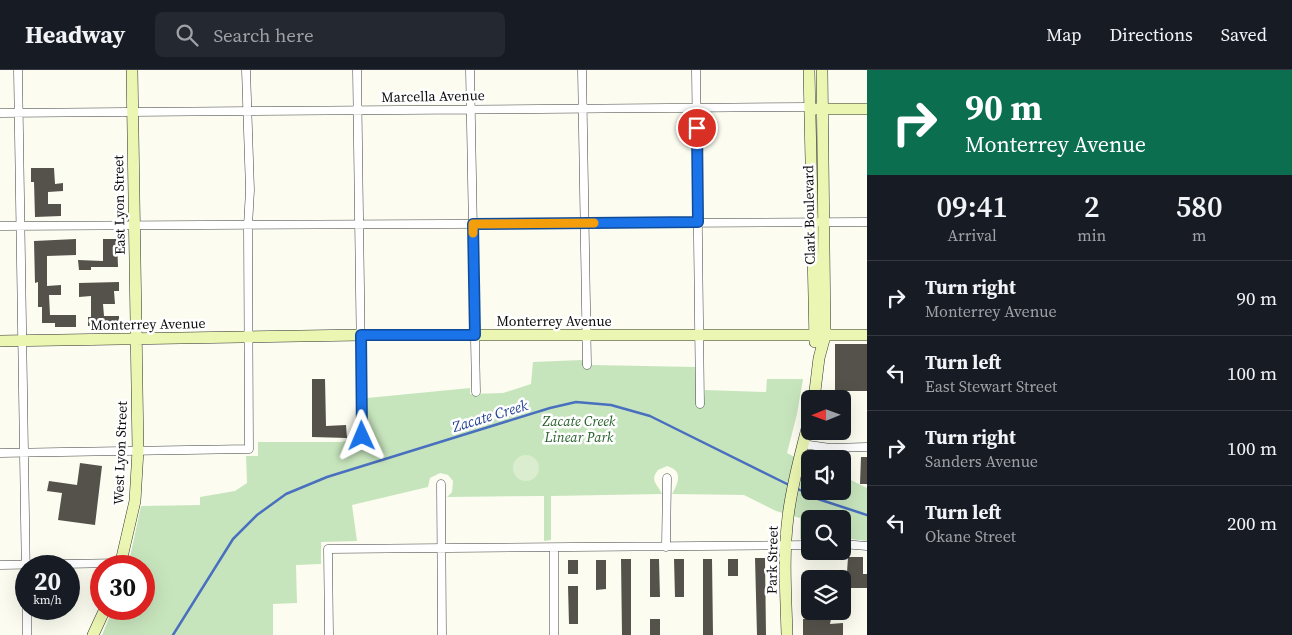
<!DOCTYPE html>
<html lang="en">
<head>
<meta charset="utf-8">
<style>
	:root { --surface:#171b24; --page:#242831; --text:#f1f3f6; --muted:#9ea1a6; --line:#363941 }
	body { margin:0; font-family:"Source Serif 4",serif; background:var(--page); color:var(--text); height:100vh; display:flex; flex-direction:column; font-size:19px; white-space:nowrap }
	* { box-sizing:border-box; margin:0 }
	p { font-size:16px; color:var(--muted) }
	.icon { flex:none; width:28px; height:28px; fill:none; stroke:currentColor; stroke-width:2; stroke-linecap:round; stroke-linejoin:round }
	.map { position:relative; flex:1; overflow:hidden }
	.side { display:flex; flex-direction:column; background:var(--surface); width:425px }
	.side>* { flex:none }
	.hud { background:#0b6e4f; color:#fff; overflow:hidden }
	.needle { width:32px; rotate:269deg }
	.controls { position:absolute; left:801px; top:320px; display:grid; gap:10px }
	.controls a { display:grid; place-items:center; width:50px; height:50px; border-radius:8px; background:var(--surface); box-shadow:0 5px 20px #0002; font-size:25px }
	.speed { position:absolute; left:15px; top:485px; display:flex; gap:10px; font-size:25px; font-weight:700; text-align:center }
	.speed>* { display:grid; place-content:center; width:65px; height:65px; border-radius:50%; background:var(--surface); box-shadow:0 5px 20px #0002; line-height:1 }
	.speed small { font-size:12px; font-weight:400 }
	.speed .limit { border:8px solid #d22; background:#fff; color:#111 }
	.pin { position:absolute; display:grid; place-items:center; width:42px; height:42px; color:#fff; margin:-21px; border:2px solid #fff; border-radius:50%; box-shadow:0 1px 5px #0007 }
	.me { position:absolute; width:55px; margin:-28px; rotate:359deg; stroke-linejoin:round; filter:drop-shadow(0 0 4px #0008) }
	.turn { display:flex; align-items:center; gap:18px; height:105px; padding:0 15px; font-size:22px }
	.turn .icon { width:65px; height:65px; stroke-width:2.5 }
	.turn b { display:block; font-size:35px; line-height:42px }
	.eta { display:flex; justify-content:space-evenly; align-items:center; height:85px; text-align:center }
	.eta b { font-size:30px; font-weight:600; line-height:35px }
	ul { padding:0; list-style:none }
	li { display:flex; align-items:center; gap:15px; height:75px; padding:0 15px; border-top:1px solid var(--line) }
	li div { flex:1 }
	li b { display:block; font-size:19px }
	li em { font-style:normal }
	header { display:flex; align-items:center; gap:30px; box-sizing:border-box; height:70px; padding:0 25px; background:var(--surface); border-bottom:1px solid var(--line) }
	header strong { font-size:24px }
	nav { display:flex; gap:28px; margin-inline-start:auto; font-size:18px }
	.search { width:350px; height:45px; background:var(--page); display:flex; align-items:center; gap:12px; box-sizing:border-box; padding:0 18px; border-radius:8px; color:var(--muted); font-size:19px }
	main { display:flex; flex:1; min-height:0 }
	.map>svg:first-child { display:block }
</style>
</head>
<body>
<header>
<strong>Headway</strong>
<div class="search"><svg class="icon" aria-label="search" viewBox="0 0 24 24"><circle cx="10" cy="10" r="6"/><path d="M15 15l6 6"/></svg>Search here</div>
<nav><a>Map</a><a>Directions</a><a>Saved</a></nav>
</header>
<main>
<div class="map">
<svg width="867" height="565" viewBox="0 0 867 565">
	<rect width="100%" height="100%" fill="#fcfdf0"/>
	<path fill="#c7e5bd" d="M581 290 592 295 696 297V335L704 334 705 320 766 322 767 309H803L797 344 787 383 810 395V421H842L843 406 867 418V471L843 468 842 449H810V469H800V448L776 441 744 425 672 424C678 413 684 401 667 396L658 400C649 411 658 414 662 424L551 426V470L544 471V426L447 427 452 422 453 411 448 405 440 403 430 408 428 417 352 435 357 471 321 472V494L296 495 297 533 273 534V565H102L113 539H144V496H128L141 436 200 435V427L235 421 247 413 246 386H258V372H341L367 366V328L470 318V324L503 323 531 314 533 292Z"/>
	<path fill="#daedce" d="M513 398a13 13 0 1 1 26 0a13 13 0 1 1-26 0Z"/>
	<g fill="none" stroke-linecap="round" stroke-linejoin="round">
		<path stroke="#496fbf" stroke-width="2.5" d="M796 418 818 429 867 445
			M173 565 233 469 257 445 286 424 327 407 550 338 576 332 611 335 650 346 789 415"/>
	</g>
	<path fill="#55524b" d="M31 98H54L55 114 63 113V121L48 122V134H61V146L35 147 34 112H31Z
		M76 169V185L47 186V216L61 215V225H49L50 245H76V257H55V253H42V237H38V212L35 213 34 171Z
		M103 169H117L118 197H91V200H79L78 190 103 191Z
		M119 212V221H114L115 234H103L104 246H119V255L88 256V247H91V226L79 227V213Z
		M835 274H867V321H835Z
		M312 309H325L326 356 346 355 347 368 312 367Z
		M861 387H867V414H860Z
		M80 393 102 396 95 455 58 450 62 423 47 421 49 411 77 415Z
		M848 487H863V504H867V518H846Z
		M755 488H765L766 565H757Z
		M621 489H631V565H622Z
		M650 489H659L660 527H650Z
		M674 489H684V527H675Z
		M703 489H712L713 565H703Z
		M728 489H738V506H728Z
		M568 490H578V504H568Z
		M596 490H606V519L596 520Z
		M568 516H578V554H569Z
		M650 549H660V565H650Z
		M803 549H831L830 554 843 553V565H803Z"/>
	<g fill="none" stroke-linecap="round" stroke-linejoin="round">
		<defs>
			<path id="street" d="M18 0 26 511
				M357 0 362 366
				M470 0 476 322
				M582 0 587 295
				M696 0 700 334
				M0 43 810 37
				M0 156 867 152
				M802 374 830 378 867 377
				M0 383 249 379 248 156 250 120 246 0
				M441 414 442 565
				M842 474 867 476
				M666 477 667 408
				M554 478V565
				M0 495 122 493
				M27 539V565
				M329 565 328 479 810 475"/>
			<path id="secondary" d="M809 0 815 272
				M816 39H867
				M0 271 361 265H867
				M814 329 819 288 825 266 822 0
				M120 496 135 431 138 380 132 0
				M93 565 105 539
				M787 565C786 526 783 486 788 447 792 412 802 380 810 346"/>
		</defs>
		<use href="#street" stroke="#414141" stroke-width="9"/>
		<use href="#secondary" stroke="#303030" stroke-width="12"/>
		<use href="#street" stroke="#fff" stroke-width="8"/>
		<use href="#secondary" stroke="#ebf6b2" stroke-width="11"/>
	</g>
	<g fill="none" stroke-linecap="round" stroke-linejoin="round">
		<defs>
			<path id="route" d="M362 366 361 265H475L473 154 698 152 697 58"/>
		</defs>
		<use href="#route" stroke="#114b97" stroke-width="12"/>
		<use href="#route" stroke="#1a73e8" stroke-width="9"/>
		<path stroke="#f59e0b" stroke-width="9" d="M473 163V154L594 153"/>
	</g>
	<g text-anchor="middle" stroke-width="5" stroke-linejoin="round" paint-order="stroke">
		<g font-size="14" fill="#0e0e0e" stroke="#fff">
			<text transform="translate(433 26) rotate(-1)" y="5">Marcella Avenue</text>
			<text transform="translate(119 135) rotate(-91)" y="5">East Lyon Street</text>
			<text transform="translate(809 145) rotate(-91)" y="5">Clark Boulevard</text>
			<text x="554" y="256">Monterrey Avenue</text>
			<text transform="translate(148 254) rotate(-1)" y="5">Monterrey Avenue</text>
			<text transform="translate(120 383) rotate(-88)" y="5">West Lyon Street</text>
			<text transform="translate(772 490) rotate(-89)" y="5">Park Street</text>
		</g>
		<g font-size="14" font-style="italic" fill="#255f29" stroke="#fff">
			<text x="579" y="356">Zacate Creek<tspan x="579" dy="16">Linear Park</tspan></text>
		</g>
		<g font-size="15" font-style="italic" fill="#244393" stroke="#fff">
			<text transform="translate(490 346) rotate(-17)" y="5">Zacate Creek</text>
		</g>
	</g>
</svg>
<div class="controls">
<a><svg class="needle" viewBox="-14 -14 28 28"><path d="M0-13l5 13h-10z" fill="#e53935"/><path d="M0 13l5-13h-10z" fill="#9ea1a6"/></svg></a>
<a><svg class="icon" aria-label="sound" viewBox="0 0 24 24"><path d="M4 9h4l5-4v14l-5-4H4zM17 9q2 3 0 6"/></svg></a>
<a><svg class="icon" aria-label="search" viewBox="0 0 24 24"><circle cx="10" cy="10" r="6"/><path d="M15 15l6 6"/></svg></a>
<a><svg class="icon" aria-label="layers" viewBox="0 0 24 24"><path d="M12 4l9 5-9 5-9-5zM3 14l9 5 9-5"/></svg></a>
</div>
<div class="speed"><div>20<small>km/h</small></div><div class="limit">30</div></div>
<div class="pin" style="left:697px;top:58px;background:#d93025"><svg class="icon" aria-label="arrive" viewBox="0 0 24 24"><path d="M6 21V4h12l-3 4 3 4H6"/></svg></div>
<svg class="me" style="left:362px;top:366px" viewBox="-20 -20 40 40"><path d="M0-17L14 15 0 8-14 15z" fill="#1a73e8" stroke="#fff" stroke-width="4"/></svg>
</div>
<section class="side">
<div class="hud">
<div class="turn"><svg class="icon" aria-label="right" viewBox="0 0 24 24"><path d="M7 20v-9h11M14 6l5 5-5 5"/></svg><div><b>90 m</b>Monterrey Avenue</div></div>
</div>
<div class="eta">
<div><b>09:41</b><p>Arrival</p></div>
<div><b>2</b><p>min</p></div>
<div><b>580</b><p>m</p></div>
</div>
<ul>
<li><svg class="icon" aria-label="right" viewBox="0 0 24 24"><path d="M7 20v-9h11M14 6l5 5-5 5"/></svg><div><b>Turn right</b><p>Monterrey Avenue</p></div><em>90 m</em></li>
<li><svg class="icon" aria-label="left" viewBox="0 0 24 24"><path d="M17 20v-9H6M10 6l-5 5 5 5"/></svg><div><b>Turn left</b><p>East Stewart Street</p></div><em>100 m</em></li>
<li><svg class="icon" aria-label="right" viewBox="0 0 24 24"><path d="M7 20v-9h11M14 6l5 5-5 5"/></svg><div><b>Turn right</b><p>Sanders Avenue</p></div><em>100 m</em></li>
<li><svg class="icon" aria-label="left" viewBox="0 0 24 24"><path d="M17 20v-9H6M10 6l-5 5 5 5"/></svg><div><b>Turn left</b><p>Okane Street</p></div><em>200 m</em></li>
</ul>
</section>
</main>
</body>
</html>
